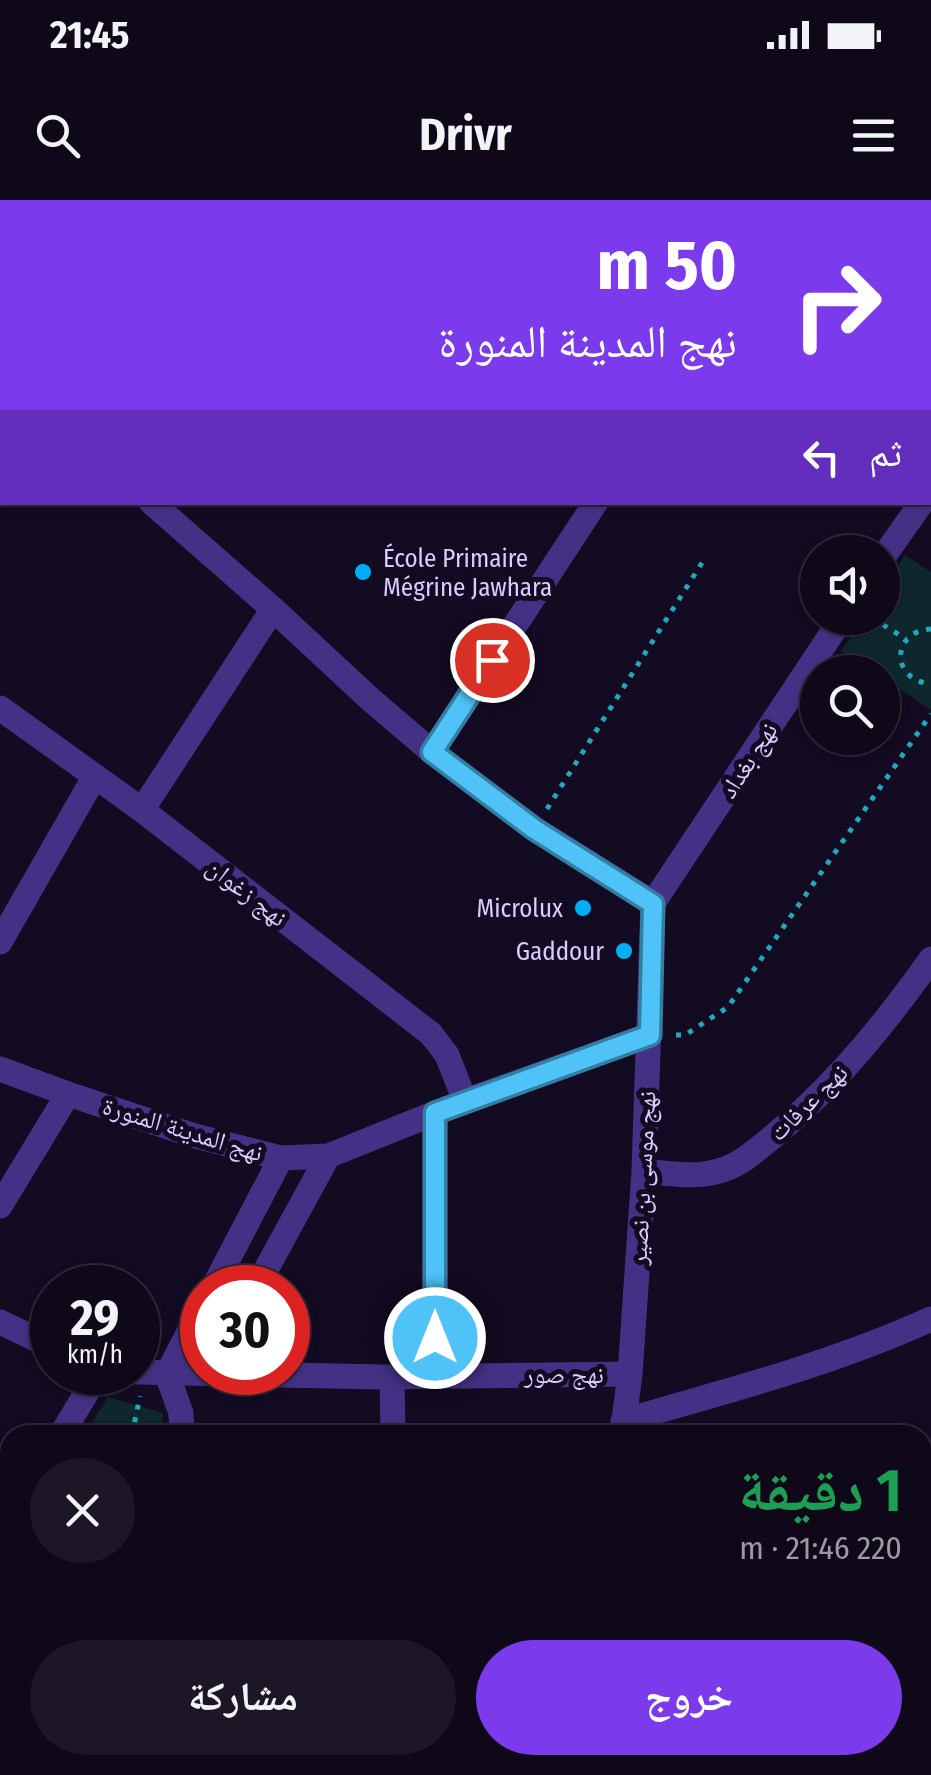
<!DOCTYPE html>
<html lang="ar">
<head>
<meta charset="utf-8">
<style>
	:root { --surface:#0e0819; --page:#1c1626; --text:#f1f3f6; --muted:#9b9aa2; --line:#2e2938; --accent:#7c3aed }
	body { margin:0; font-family:"Fira Sans Condensed","Noto Naskh Arabic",sans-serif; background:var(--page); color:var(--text); direction:rtl; height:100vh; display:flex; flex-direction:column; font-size:38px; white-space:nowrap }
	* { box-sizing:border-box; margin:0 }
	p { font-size:32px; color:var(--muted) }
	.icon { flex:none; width:55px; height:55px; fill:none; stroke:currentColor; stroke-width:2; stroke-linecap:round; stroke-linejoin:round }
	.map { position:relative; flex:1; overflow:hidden; direction:ltr }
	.sheet { position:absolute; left:0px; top:1225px; width:932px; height:350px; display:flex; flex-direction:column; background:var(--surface); border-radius:30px 30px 0 0; box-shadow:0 2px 8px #0004,0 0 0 2px var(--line); direction:rtl }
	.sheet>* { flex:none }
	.banner { position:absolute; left:0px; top:0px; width:932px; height:305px; box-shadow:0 2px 8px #0004,0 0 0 2px var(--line); direction:rtl; background:#7c3aed; color:#fff; overflow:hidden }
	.buttons { position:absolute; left:800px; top:335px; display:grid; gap:20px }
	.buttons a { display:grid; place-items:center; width:100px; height:100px; border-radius:50%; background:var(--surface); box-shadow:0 2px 8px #0004,0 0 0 2px var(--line); font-size:50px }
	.speed { position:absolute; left:30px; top:1065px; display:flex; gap:20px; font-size:50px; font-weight:700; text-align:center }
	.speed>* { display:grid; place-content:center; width:130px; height:130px; border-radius:50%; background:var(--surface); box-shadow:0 2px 8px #0004,0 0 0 2px var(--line); line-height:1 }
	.speed small { font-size:25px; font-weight:400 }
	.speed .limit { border:15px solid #d22; background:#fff; color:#111 }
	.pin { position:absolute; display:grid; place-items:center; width:85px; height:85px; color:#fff; margin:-42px; border:5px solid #fff; border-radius:50%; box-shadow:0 2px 10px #0007 }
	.me { position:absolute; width:110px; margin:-55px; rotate:0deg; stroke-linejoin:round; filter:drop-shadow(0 0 8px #0008) }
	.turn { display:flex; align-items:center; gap:35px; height:210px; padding:0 30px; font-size:45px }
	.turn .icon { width:130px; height:130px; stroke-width:2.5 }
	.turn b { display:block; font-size:70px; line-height:85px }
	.then { display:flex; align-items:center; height:95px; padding:0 30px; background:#0003; gap:20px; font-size:38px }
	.round { display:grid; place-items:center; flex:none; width:105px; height:105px; border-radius:52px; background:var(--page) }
	.headline { display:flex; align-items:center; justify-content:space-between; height:170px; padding:0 30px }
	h1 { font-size:60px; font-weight:700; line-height:75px; color:#1e9e55 }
	.cta { display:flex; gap:20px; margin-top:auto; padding:20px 30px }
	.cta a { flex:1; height:115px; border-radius:60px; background:var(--accent); color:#fff; font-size:40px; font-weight:700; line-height:115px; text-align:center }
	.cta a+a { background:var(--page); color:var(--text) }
	.status { display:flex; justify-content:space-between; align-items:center; height:70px; padding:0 50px; background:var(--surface); direction:ltr }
	.status svg { height:28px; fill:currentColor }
	header { display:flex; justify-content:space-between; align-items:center; height:130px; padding:0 30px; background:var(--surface); font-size:45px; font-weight:700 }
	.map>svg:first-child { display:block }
</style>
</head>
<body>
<div class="status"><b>21:45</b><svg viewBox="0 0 49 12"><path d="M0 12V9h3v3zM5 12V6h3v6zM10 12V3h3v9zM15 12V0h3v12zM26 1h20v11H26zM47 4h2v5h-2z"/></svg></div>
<header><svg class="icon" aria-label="menu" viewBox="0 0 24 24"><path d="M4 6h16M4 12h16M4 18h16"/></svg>Drivr<svg class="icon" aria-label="search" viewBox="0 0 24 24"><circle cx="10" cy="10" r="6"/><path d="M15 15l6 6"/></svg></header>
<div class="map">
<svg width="931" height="1575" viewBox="0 0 931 1575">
	<rect width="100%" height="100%" fill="#130b21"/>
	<path fill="#0d272c" d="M905 355 931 372V510L883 478 882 472H874L841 451 864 418H882L883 389Z
		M108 1197 163 1213V1235H84Z"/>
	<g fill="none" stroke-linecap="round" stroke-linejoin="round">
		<path stroke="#22a8bc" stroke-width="5" stroke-dasharray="5 8" stroke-linecap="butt" d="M930 21 931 19
			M930 196 931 197
			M872 418 906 439
			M931 429C891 431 890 480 931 484
			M547 609 705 358
			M676 835H685L728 807 931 514
			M132 1235 140 1196"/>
		<path stroke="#443185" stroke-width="25" d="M82 0 86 2
			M796 2 798 0
			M0 190 2 192
			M151 302 273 409 370 499 432 552 535 629 653 703 644 971 630 1174 622 1235
			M882 359 922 302
			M0 508 142 610 431 834 447 855 465 901
			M432 552 596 302
			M142 610 273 409
			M653 703 842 418
			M0 742 95 576
			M0 869 68 894 195 936 281 958 328 956 465 901 650 835
			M435 913V1175
			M644 971C681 975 714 981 746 958 820 903 878 834 931 759
			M0 1006 68 894
			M213 1088 281 958
			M256 1088 328 956
			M0 1122 52 1147
			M138 1172 382 1177 630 1174
			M392 1177 393 1235
			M623 1221C727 1191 832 1164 931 1119
			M61 1235 99 1172
			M182 1235 181 1213 167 1174 202 1107
			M0 1322 10 1308
			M616 1565V1575
			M0 1574 17 1575
			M131 1575 177 1569 248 1565
			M339 1575 340 1565"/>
		<path stroke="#8462ff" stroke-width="25" d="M0 15 2 11"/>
		<path stroke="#ff467b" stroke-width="30" d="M922 1307 931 1304
			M922 1355 931 1351
			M0 1478H10
			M0 1514 10 1515"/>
	</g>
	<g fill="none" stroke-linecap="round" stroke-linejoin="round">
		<defs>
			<path id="route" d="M435 1138V913L650 835 653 704 534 629 432 552 492 460"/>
		</defs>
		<use href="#route" stroke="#337fa1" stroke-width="25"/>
		<use href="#route" stroke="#4fc3f7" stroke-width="18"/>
	</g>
	<g fill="#00aef6" stroke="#130b21" stroke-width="4">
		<circle cx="363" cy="372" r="10"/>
		<circle cx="583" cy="708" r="10"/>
		<circle cx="624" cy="751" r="10"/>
	</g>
	<g text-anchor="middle" stroke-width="10" stroke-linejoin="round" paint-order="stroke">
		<g font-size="25" fill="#dbcbff" stroke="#130b21" text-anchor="end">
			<text x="383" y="367" text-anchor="start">École Primaire<tspan x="383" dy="29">Mégrine Jawhara</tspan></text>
			<text x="563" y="717">Microlux</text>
			<text x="604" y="760">Gaddour</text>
		</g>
		<g font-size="25" fill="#dbcbff" stroke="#130b21">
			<text transform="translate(748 560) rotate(-57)" y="9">نهج بغداد</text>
			<text transform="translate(247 692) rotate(38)" y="9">نهج زغوان</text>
			<text transform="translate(808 902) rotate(-44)" y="9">نهج عرفات</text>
			<text transform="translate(183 929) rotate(17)" y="9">نهج المدينة المنورة</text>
			<text transform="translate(642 978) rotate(-87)" y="9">نهج موسى بن نصير</text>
			<text x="564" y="1183">نهج صور</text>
		</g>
	</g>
</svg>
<div class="buttons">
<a><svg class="icon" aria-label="sound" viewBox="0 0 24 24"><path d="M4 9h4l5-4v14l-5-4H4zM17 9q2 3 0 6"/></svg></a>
<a><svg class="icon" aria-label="search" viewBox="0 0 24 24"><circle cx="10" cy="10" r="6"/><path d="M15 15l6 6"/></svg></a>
</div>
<div class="speed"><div>29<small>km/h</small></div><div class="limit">30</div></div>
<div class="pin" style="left:492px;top:460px;background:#d93025"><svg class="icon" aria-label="arrive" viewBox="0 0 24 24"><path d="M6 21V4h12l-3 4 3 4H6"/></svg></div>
<svg class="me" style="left:435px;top:1138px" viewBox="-20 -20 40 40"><circle r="17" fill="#4fc3f7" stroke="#fff" stroke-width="3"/><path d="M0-11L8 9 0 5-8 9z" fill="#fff"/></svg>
<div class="banner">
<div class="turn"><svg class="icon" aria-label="right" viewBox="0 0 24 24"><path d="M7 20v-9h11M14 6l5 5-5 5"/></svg><div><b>50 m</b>نهج المدينة المنورة</div></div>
<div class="then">ثم<svg class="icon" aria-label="left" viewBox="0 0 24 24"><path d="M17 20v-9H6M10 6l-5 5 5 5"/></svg></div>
</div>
<section class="sheet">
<div class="headline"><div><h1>1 دقيقة</h1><p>220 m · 21:46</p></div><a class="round"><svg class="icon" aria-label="close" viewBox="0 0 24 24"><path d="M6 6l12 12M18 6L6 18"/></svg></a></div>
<div class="cta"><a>خروج</a><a>مشاركة</a></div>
</section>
</div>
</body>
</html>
